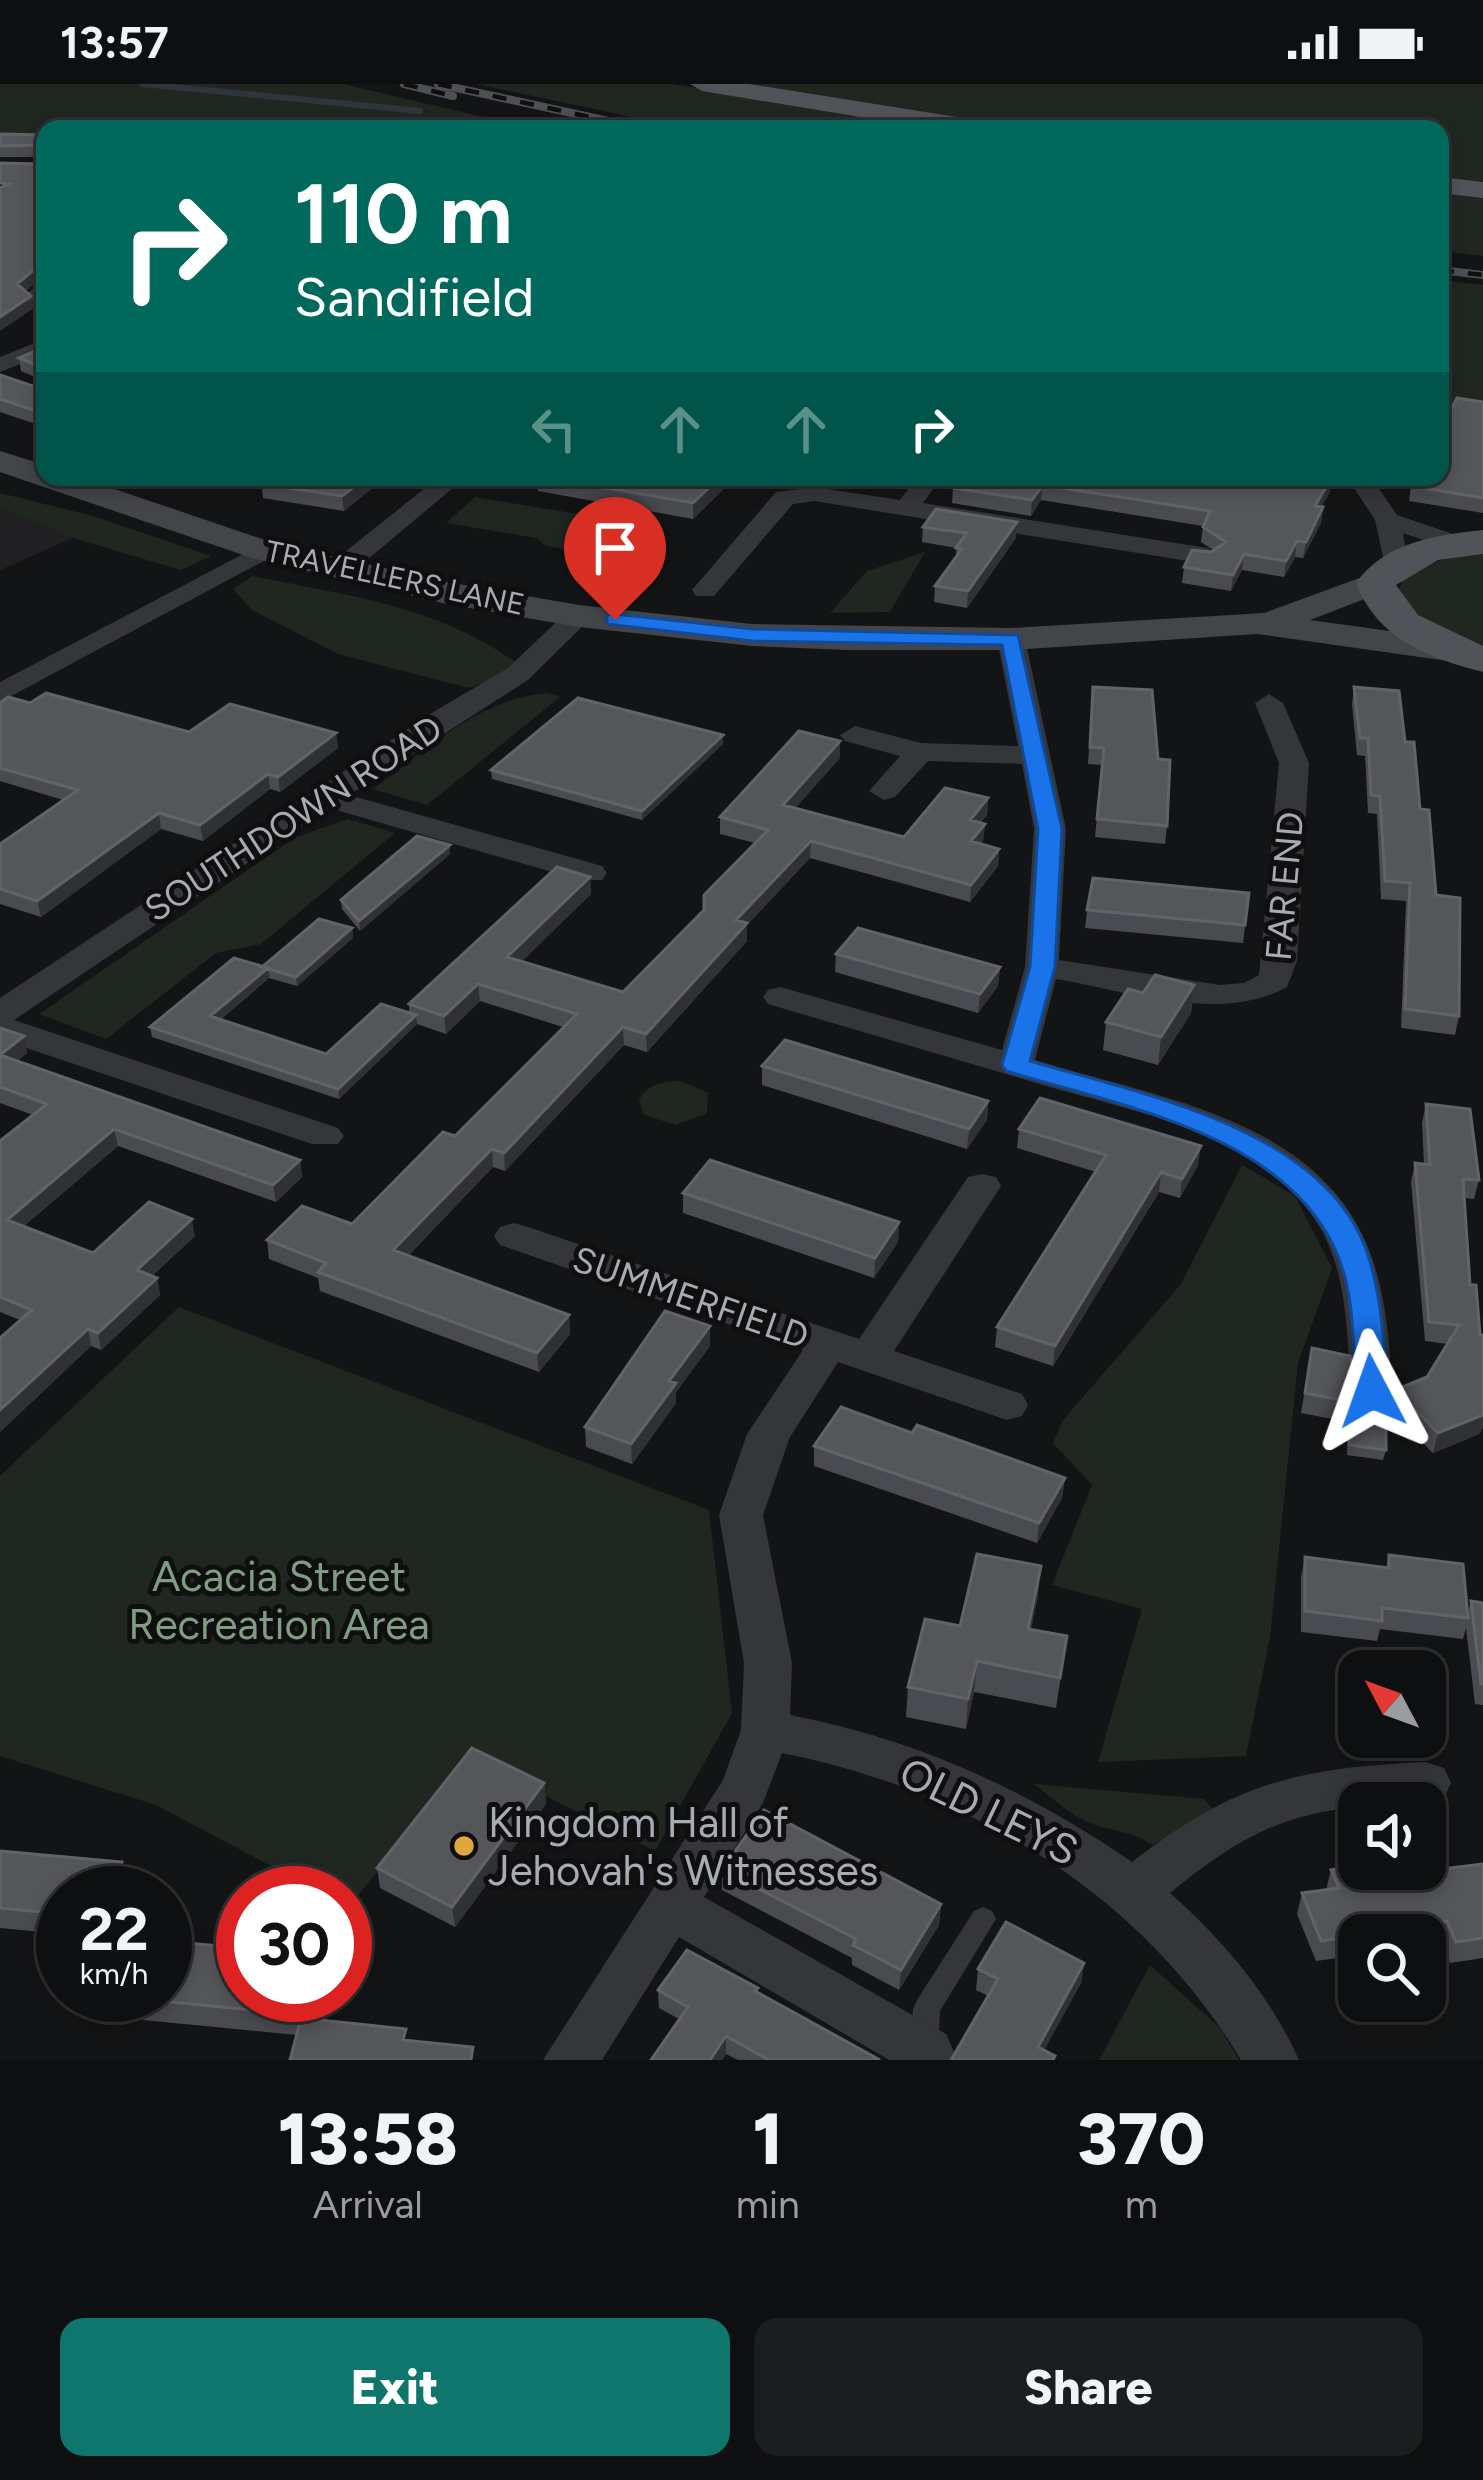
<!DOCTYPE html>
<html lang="en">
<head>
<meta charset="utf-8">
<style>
	:root { --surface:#0e0f10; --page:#1c1d1e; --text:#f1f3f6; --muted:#9b9c9f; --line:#2e2f30; --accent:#0f766e }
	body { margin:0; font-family:Figtree,sans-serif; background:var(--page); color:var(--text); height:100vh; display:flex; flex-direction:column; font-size:45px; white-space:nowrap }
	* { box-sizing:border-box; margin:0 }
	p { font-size:39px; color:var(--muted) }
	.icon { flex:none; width:66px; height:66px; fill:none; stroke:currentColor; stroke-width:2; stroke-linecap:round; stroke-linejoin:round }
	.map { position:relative; height:1976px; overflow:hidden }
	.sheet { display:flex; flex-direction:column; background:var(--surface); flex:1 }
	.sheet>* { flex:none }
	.guide { position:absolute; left:36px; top:36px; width:1413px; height:366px; border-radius:24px; box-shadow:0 6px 18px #0003,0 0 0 3px var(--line); background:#00695c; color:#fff; overflow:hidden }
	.needle { width:78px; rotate:311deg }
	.controls { position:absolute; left:1338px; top:1566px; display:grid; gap:24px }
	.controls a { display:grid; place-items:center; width:108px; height:108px; border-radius:24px; background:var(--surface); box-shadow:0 6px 18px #0003,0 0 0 3px var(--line); font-size:60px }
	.speed { position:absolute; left:36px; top:1782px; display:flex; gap:24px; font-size:60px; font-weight:700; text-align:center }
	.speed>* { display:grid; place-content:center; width:156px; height:156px; border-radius:50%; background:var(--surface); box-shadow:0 6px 18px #0003,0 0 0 3px var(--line); line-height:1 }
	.speed small { font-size:30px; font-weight:400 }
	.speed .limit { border:18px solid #d22; background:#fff; color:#111 }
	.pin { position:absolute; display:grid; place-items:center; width:102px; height:102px; color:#fff; margin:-123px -51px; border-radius:50% 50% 50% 0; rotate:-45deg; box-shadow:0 0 12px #0007 }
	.pin .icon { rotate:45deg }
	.me { position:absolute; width:132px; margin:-66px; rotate:356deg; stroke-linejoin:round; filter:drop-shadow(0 0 9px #0008) }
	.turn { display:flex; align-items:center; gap:42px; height:252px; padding:0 60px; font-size:54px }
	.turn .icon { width:156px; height:156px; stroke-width:2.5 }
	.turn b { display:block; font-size:84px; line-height:102px }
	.lanes { display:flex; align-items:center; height:114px; padding:0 60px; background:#0003; justify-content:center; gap:60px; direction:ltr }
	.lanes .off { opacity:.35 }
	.eta { display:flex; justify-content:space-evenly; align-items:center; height:204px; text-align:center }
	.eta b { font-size:72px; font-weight:800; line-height:84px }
	.button { display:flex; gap:24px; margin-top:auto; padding:24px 60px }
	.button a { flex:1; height:138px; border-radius:24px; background:var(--accent); color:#fff; font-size:48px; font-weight:800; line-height:138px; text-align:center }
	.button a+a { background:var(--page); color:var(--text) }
	.status { display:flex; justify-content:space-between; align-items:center; height:84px; padding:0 60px; background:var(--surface); direction:ltr }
	.status svg { height:33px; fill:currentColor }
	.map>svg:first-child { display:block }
</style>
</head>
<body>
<div class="status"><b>13:57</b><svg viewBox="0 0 49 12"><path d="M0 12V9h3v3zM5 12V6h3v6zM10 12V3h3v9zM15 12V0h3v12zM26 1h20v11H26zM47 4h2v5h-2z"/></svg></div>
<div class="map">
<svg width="1483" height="1976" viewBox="0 0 1483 1976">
	<rect width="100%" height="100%" fill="#131415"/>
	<path fill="#202022" d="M0 424 73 454 0 486Z"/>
	<path fill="#202721" d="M0 0H343L534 45H45V51L0 50Z
		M476 0H672L946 45H688Z
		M737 0H1483V98L1440 94V45H1022Z
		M1440 107 1483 112V172L1440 167Z
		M1440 196 1483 201V330L1440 323Z
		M0 409 93 432 211 472 181 486 73 454 0 424Z
		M475 413 596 433 606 448 586 469 546 462 537 454 446 439Z
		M925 468 890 528 830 529 867 487Z
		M1483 468V564C1387 528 1358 486 1483 468Z
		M253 492C349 512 435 521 517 579L500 594 469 604 338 570 252 526 233 505Z
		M547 609 560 613 427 721 373 705C427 666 478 615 547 609Z
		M348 735 395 749 261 860 216 869 106 955 39 930 296 753Z
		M681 997 708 1009 707 1029 676 1041 644 1031 639 1016C648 1000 663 997 681 997Z
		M1242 1081 1295 1112 1332 1184 1298 1279 1270 1553 1246 1672 1098 1678 1142 1525 1052 1501 1092 1401 1053 1359 1063 1336 1181 1200Z
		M179 1223 709 1426 732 1629 655 1767 469 1673 349 1823 345 1809H322L156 1721 0 1672V1392Z
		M1034 1700 1204 1715 1215 1728 1152 1761C1131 1745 1105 1748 1081 1735 1064 1726 1049 1711 1034 1700Z
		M1150 1881 1220 1944 1239 1976H1099Z"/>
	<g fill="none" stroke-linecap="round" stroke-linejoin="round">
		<path stroke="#2e363c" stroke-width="6" d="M143 0 420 27"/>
		<path fill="#35363a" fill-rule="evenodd" d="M45 195V203L35 212 45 219V227L24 212Z
			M983 1823 992 1827 996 1835 940 1927 938 1976H910L913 1925 917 1916 974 1827Z"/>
		<path fill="#35363a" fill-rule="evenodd" d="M45 255V270L0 288V273Z
			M86 393H119L90 409H72V399Z
			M439 393H466L349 491H331L327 485 331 479Z
			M917 393H942L923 419 1207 464 1220 472 1207 480 814 417 793 420 714 512H696L692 506 776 408 814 403 900 416Z
			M1347 393H1371L1397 431 1468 455 1472 460 1459 468 1403 449 1408 480 1404 486H1386L1375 436Z
			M264 459 273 462 277 467 273 472 0 618V598Z
			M579 524 593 532 528 596 349 711 602 782 607 789 602 796H580L329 724 14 936 338 1044 344 1052 338 1060H312L0 955V914L435 627 508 584 569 526Z
			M1011 547 1025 555 1066 745 1059 876 1220 901 1244 899 1259 891 1279 679 1255 619 1269 610 1283 619 1309 679 1297 877 1287 903C1220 940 1128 907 1056 895L1035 976C1156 1014 1322 1034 1371 1171 1387 1215 1389 1261 1393 1307L1387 1318 1372 1322 1357 1318 1351 1307C1347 1251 1348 1186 1316 1137 1257 1047 1128 1027 1033 998 945 972 856 946 768 920L763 913 768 906 780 903 1002 966 1025 883 1034 745 1022 680 928 677 895 713 884 716 869 707 900 672 845 657 840 651 855 642 921 659 1018 662 997 555Z
			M982 1090 996 1093 1001 1102 894 1267 1022 1310 1028 1321 1022 1332 1007 1336 838 1278 790 1353 763 1431 792 1579 790 1631C916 1655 1027 1706 1132 1778 1236 1698 1298 1684 1426 1678L1444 1684 1451 1699 1444 1714 1426 1720 1359 1719V1723C1277 1730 1232 1759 1170 1809 1223 1856 1270 1911 1299 1976H1241C1142 1810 969 1706 782 1669L763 1719 704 1813 946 1950 954 1968 950 1976H889L679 1853 602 1976H543L723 1696 741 1646 744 1579 719 1431 747 1350 803 1266 500 1161 494 1152 500 1143 514 1139 528 1143 859 1255 968 1093Z"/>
		<path fill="#434549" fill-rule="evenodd" d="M0 367 45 381V393H79L274 459 447 498 579 521 752 540 1011 544 1264 529 1376 488 1388 492 1394 499 1388 506 1310 536 1455 556 1468 559 1473 567 1468 575 1455 578 1257 550 1011 566H847L752 562 579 543 447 520 252 474 0 388Z"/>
		<path fill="#515358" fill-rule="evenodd" d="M690 0H749L982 37 995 45H933L702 7Z
			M1440 93 1483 98V114L1440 109Z
			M1483 446V470L1438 476 1396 501 1418 531 1483 562V588C1429 574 1377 555 1356 499 1385 458 1436 451 1483 446Z"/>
		<defs>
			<path id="rail" d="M404 0 453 12
				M438 0 645 45
				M1440 186 1483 191"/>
		</defs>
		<use href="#rail" stroke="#4e5054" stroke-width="8"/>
		<use href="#rail" stroke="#0f0f10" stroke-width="4.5" stroke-dasharray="14" stroke-linecap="butt"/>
	</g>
	<path fill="#4a4b50" d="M0 50 45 51V73H0Z
		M45 263V297L21 287 19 274Z
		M0 291 45 306V343L0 328Z
		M1483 318V429L1409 417 1411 402Z
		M158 393H201L183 401Z
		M201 393H386L344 427 263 414 262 402Z
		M536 393H736L693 435 538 407Z
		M961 393 1330 408 1321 423H1323L1321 439 1303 474 1295 473 1284 493 1242 486 1231 507 1182 499 1184 483 1213 466 1201 458 1203 442 1041 416 1031 432 952 419 953 404Z
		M923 443 1016 454 967 524 934 518 935 502 956 474V464L922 458Z
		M1093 603 1158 675 1167 742 1165 760 1095 753 1102 681 1088 680Z
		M1354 603 1405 658 1420 725 1459 932 1455 951 1401 944 1406 817 1381 815 1377 730 1368 729 1365 672 1357 671 1352 620Z
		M0 619H30L189 648 336 649 338 664 280 708 270 705 203 757 161 745 41 833 0 820V760L63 716 0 697Z
		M723 660 642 736 492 695 491 686Z
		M840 674 795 724 904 753 988 714 987 731 980 739 985 740 983 757 981 760 999 765 998 782 970 818 810 774 747 841V857L647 968 624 961 505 1087 493 1083 408 1172 569 1231 570 1250 539 1288 320 1207 318 1194 269 1175 267 1156 352 1140 455 1052 563 943 480 917 446 950 417 940 339 1015 152 953 150 943 262 883 352 844 353 854 297 902 269 894 220 936 326 970 409 929V920L590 793 591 810 522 877 623 908 704 826 755 759 720 750V733Z
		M450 770 360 847 342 825 341 816Z
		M1249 809 1243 859 1085 844 1087 826Z
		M836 870 1000 883 998 902 978 929 835 888Z
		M1194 901 1191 929 1158 981 1103 966 1106 938 1143 909Z
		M0 944 24 952 27 969 17 977 300 1076 302 1093 276 1118 118 1062 24 1142 93 1169 195 1152 152 1192 157 1194 160 1211 101 1266 91 1262 0 1348V1254L20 1236 0 1228V1057L33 1031 0 1019Z
		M762 982 988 1017 987 1036 967 1065 762 1001Z
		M1426 1020 1479 1096 1474 1115 1465 1114 1479 1350 1433 1369 1390 1326 1395 1306 1427 1293 1448 1260 1425 1257 1411 1098 1415 1079 1424 1080 1422 1039Z
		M1019 1045 1198 1081 1180 1114 1159 1108 1053 1282 995 1263 997 1243 1096 1088 1017 1064Z
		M683 1109 899 1138 898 1158 874 1194 683 1129Z
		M710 1242V1262L676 1308V1319L632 1380 586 1363 585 1343Z
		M1312 1264 1352 1318 1349 1333 1386 1366 1383 1376 1347 1371 1348 1338 1301 1329Z
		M912 1349 1065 1394 1062 1414 1037 1459 814 1382V1362Z
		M1389 1471 1468 1528 1471 1517 1483 1519V1621L1475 1620 1466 1544 1463 1555 1380 1545 1377 1557 1301 1548V1493L1305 1473 1386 1484Z
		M1038 1512 1031 1545 1067 1552 1056 1624 974 1608 966 1645 906 1633 908 1603 960 1542Z
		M544 1699 546 1720 455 1843 380 1804 377 1784Z
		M0 1767 127 1799 124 1809H63V1850L0 1844Z
		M1483 1780V1874L1450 1879 1441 1857 1425 1860V1851H1359V1871L1316 1877 1297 1830 1302 1809 1326 1806 1331 1786 1409 1789Z
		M722 1786 941 1820 939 1841 899 1906 852 1881V1874L722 1806Z
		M1084 1879 1081 1899 1044 1966 1055 1972V1976H951L988 1912 976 1906 978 1885Z
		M758 1904V1909L880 1976H738L726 1970 722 1976H651L679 1935 659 1924 658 1906Z
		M76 1911H319L297 1951 81 1930Z"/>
	<path fill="#303134" d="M43 178 45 191 20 212 17 200Z
		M31 212 34 224 0 247V233Z
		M182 393H201L183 401Z
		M367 393H386L344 427 342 412Z
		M720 393H736L693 435V419Z
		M1333 393 1330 408 1313 438 1315 422Z
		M1043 401 1041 416 1031 432 1032 416Z
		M1323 423 1321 439 1303 474 1306 458Z
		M1017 438 1016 454 967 524 968 507Z
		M1297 457 1295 473 1284 493 1286 477Z
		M1244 470 1242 486 1231 507 1233 491Z
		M336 649 338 664 280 708 278 693Z
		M723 651V660L642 736V727Z
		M840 657V674L783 738V721Z
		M268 690 270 705 203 757 200 741Z
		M988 714 987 731 969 753 970 736Z
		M159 729 161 745 41 833 37 817Z
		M985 740 983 757 969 774 971 757Z
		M811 757 810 774 747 841V857L647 968 646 950 736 836Z
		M450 761V770L360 847 359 837Z
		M999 765 998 782 970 818 971 801Z
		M590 793 591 810 508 891 507 873Z
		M352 844 353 854 297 902 296 893Z
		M1000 883 998 902 978 929 980 910Z
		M268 884 269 894 212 942 210 932Z
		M478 900 480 917 446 950 444 932Z
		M1194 901 1191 929 1158 981 1161 953Z
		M416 931 417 940 339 1015 338 1005Z
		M623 943 624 961 505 1087 504 1069Z
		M24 952 27 969 4 987 0 971Z
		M988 1017 987 1036 967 1065 969 1045Z
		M114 1045 118 1062 11 1153 7 1136Z
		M1201 1062 1198 1081 1180 1114 1182 1095Z
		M492 1065 493 1083 395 1185 393 1166Z
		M300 1076 302 1093 276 1118 273 1101Z
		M1161 1088 1159 1108 1053 1282 1055 1262Z
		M192 1135 195 1152 140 1203 137 1186Z
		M899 1138 898 1158 874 1194 875 1174Z
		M157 1194 160 1211 101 1266 98 1249Z
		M569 1231 570 1250 539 1288 537 1269Z
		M710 1242V1262L676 1308V1319L632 1380 631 1360 669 1297Z
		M88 1245 91 1262 0 1348V1326Z
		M1483 1331V1344L1479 1350 1433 1369 1438 1349Z
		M1065 1394 1062 1414 1037 1459 1039 1439Z
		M1041 1482 1038 1512 1025 1575 1028 1545Z
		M977 1577 974 1608 966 1645 968 1615Z
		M544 1699 546 1720 455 1843 452 1823Z
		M122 1778 127 1799 124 1809H111Z
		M941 1820 939 1841 899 1906 901 1886Z
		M1084 1879 1081 1899 1039 1976 1038 1963Z
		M310 1911H319L308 1952 305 1931Z
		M726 1952V1970L722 1976H710Z"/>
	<path fill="#54565a" stroke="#616368" stroke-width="3" d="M0 50 45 51V67L43 61 0 62Z
		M45 78V184L43 178 17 200 31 212 0 233V104L8 100 0 99V79L43 80Z
		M45 263V285L19 274Z
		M0 291 45 306V330L0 315Z
		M1457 314 1483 318V414L1411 402 1416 393H1440V347Z
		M270 393H367L342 412 262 400Z
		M542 393H720L693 419Z
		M961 393H1332L1315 422 1323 423 1306 458 1297 457 1286 477 1244 470 1233 491 1184 483 1192 466 1211 468 1226 458 1203 443 1210 427 1043 401 1032 416 953 404Z
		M936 425 1017 438 968 507 935 502 962 465 956 464 967 449 923 443Z
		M1093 603 1152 606 1158 675 1170 676 1167 742 1097 735 1104 664 1090 663Z
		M1354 603 1399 607 1405 658H1414L1420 725 1429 726 1436 811 1460 814 1459 932 1405 925 1410 799 1385 797 1380 712 1371 711 1368 654H1360Z
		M46 609 189 648 230 620 336 649 278 693 268 690 200 741 159 729 37 817 0 805V760L78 706 0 684V619L8 613 30 619Z
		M578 614 723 651 642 727 491 686Z
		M799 647 840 657 783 721 904 753 945 704 988 714 970 736 985 740 971 757 999 765 971 801 811 757 736 836 747 839 646 950 623 943 504 1069 492 1065 393 1166 569 1231 537 1269 318 1188 326 1179 267 1156 302 1122 352 1140 443 1048 455 1052 577 930 478 900 444 932 409 920 557 783 590 793 507 873 623 908 704 826V811L768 746 720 733Z
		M417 752 450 761 359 837 341 816Z
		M1093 794 1249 809 1245 841 1087 826Z
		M319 835 352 844 296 893 262 883Z
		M858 844 1000 883 980 910 836 870Z
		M234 874 268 884 210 932 326 970 381 920 416 931 338 1005 150 943Z
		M1155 891 1194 901 1161 953 1106 938 1128 905 1143 909Z
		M0 944 24 952 0 971Z
		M785 956 988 1017 969 1045 762 982Z
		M0 971 300 1076 273 1101 114 1045 7 1136 93 1169 149 1118 192 1135 137 1186 157 1194 98 1249 88 1245 0 1326V1254L32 1226 0 1213V1057L47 1020 0 1003Z
		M1040 1014 1201 1062 1182 1095 1161 1088 1055 1262 997 1243 1106 1071 1019 1045Z
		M1426 1020 1470 1025 1479 1096 1463 1095 1470 1201H1476L1480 1251H1483V1331L1438 1349 1395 1306 1427 1293 1459 1241 1429 1238 1415 1079 1430 1081Z
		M710 1076 899 1138 875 1174 683 1109Z
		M665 1227 710 1242 669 1297 676 1299 631 1360 585 1343Z
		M1312 1264 1350 1272 1355 1296 1352 1318 1305 1309Z
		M1386 1318V1366L1349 1361V1334Z
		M841 1323 912 1349 917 1341 1065 1394 1039 1439 814 1362Z
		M977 1470 1041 1482 1028 1545 1067 1552 1060 1594 977 1577 968 1615 908 1603 925 1535 960 1542Z
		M1389 1471 1463 1480 1468 1534 1382 1524V1537L1305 1527V1473L1389 1484Z
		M1471 1517 1483 1519V1600H1481Z
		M472 1664 544 1699 452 1823 377 1784Z
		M764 1726 941 1820 901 1886 853 1861 856 1855 722 1786Z
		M0 1767 122 1778 111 1809H63V1830L0 1824Z
		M1483 1780V1854L1456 1858 1447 1837 1321 1857 1302 1809 1339 1804 1331 1786 1359 1781V1785H1407L1409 1789Z
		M1006 1838 1084 1879 1038 1963 1055 1972 1053 1976H951L998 1895 978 1885Z
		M165 1857 243 1864V1911H310L305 1931 95 1911H165Z
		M687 1866 758 1904 755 1907 880 1976H769L726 1952 710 1976H651L688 1923 658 1906Z
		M301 1934 406 1945 403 1956 473 1963 471 1976H290Z"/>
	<path fill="#1a73e8" stroke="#114b97" stroke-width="3" d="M615 530 752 545 1018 551 1062 745 1055 883 1030 977C1141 1010 1327 1045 1368 1171 1382 1215 1384 1261 1388 1307L1383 1315H1360L1356 1307C1353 1261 1355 1205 1334 1163 1281 1049 1115 1020 1006 987L1002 981 1030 883 1038 745 1002 561 752 557 607 540V531Z"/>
	<circle fill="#e1a640" stroke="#0f0f10" stroke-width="4.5" cx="464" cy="1762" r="12"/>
	<g text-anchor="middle" stroke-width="10" stroke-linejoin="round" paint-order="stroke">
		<g font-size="30" fill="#a6abb4" stroke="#0f0f10">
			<text transform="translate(395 494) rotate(12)" y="10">TRAVELLERS LANE</text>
		</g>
		<g font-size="36" fill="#a6abb4" stroke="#0f0f10">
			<text transform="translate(293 734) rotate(-33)" y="13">SOUTHDOWN ROAD</text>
			<text transform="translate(1284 802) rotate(-85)" y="13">FAR END</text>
			<text transform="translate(691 1213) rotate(19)" y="13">SUMMERFIELD</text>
		</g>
		<g font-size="42" fill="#7f9d80" stroke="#0f0f10">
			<text x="279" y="1507">Acacia Street<tspan x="279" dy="48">Recreation Area</tspan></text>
		</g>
		<g font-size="42" fill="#a6abb4" stroke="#0f0f10">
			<text transform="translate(989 1727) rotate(26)" y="15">OLD LEYS</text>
		</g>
		<g font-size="42" fill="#a6abb4" stroke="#0f0f10" text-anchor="start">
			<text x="488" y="1753">Kingdom Hall of<tspan x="488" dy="48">Jehovah's Witnesses</tspan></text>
		</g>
	</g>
</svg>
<div class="controls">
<a><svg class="needle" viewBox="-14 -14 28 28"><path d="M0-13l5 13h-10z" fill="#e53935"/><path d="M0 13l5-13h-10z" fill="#9b9c9f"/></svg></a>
<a><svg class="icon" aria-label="sound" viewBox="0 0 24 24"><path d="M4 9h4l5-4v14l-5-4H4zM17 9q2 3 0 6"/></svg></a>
<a><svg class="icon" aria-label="search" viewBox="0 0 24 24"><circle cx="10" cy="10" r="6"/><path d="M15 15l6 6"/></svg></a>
</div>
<div class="speed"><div>22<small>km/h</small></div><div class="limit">30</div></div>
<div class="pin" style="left:615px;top:536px;background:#d93025"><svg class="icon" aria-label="arrive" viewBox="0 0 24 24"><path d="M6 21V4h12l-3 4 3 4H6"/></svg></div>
<svg class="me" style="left:1372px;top:1307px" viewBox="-20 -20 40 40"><path d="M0-17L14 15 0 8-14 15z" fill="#1a73e8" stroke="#fff" stroke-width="4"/></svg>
<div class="guide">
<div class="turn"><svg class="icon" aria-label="right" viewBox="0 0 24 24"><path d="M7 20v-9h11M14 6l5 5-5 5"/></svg><div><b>110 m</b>Sandifield</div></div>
<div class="lanes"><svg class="icon off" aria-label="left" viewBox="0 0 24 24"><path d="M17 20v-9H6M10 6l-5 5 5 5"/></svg><svg class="icon off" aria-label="ahead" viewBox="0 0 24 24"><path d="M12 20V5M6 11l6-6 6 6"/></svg><svg class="icon off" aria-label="ahead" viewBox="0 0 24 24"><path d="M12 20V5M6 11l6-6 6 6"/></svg><svg class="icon" aria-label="right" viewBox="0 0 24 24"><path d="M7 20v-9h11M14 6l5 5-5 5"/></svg></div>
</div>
</div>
<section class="sheet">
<div class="eta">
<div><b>13:58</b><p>Arrival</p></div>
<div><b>1</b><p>min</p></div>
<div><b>370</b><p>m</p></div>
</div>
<div class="button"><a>Exit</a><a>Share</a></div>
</section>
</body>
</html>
